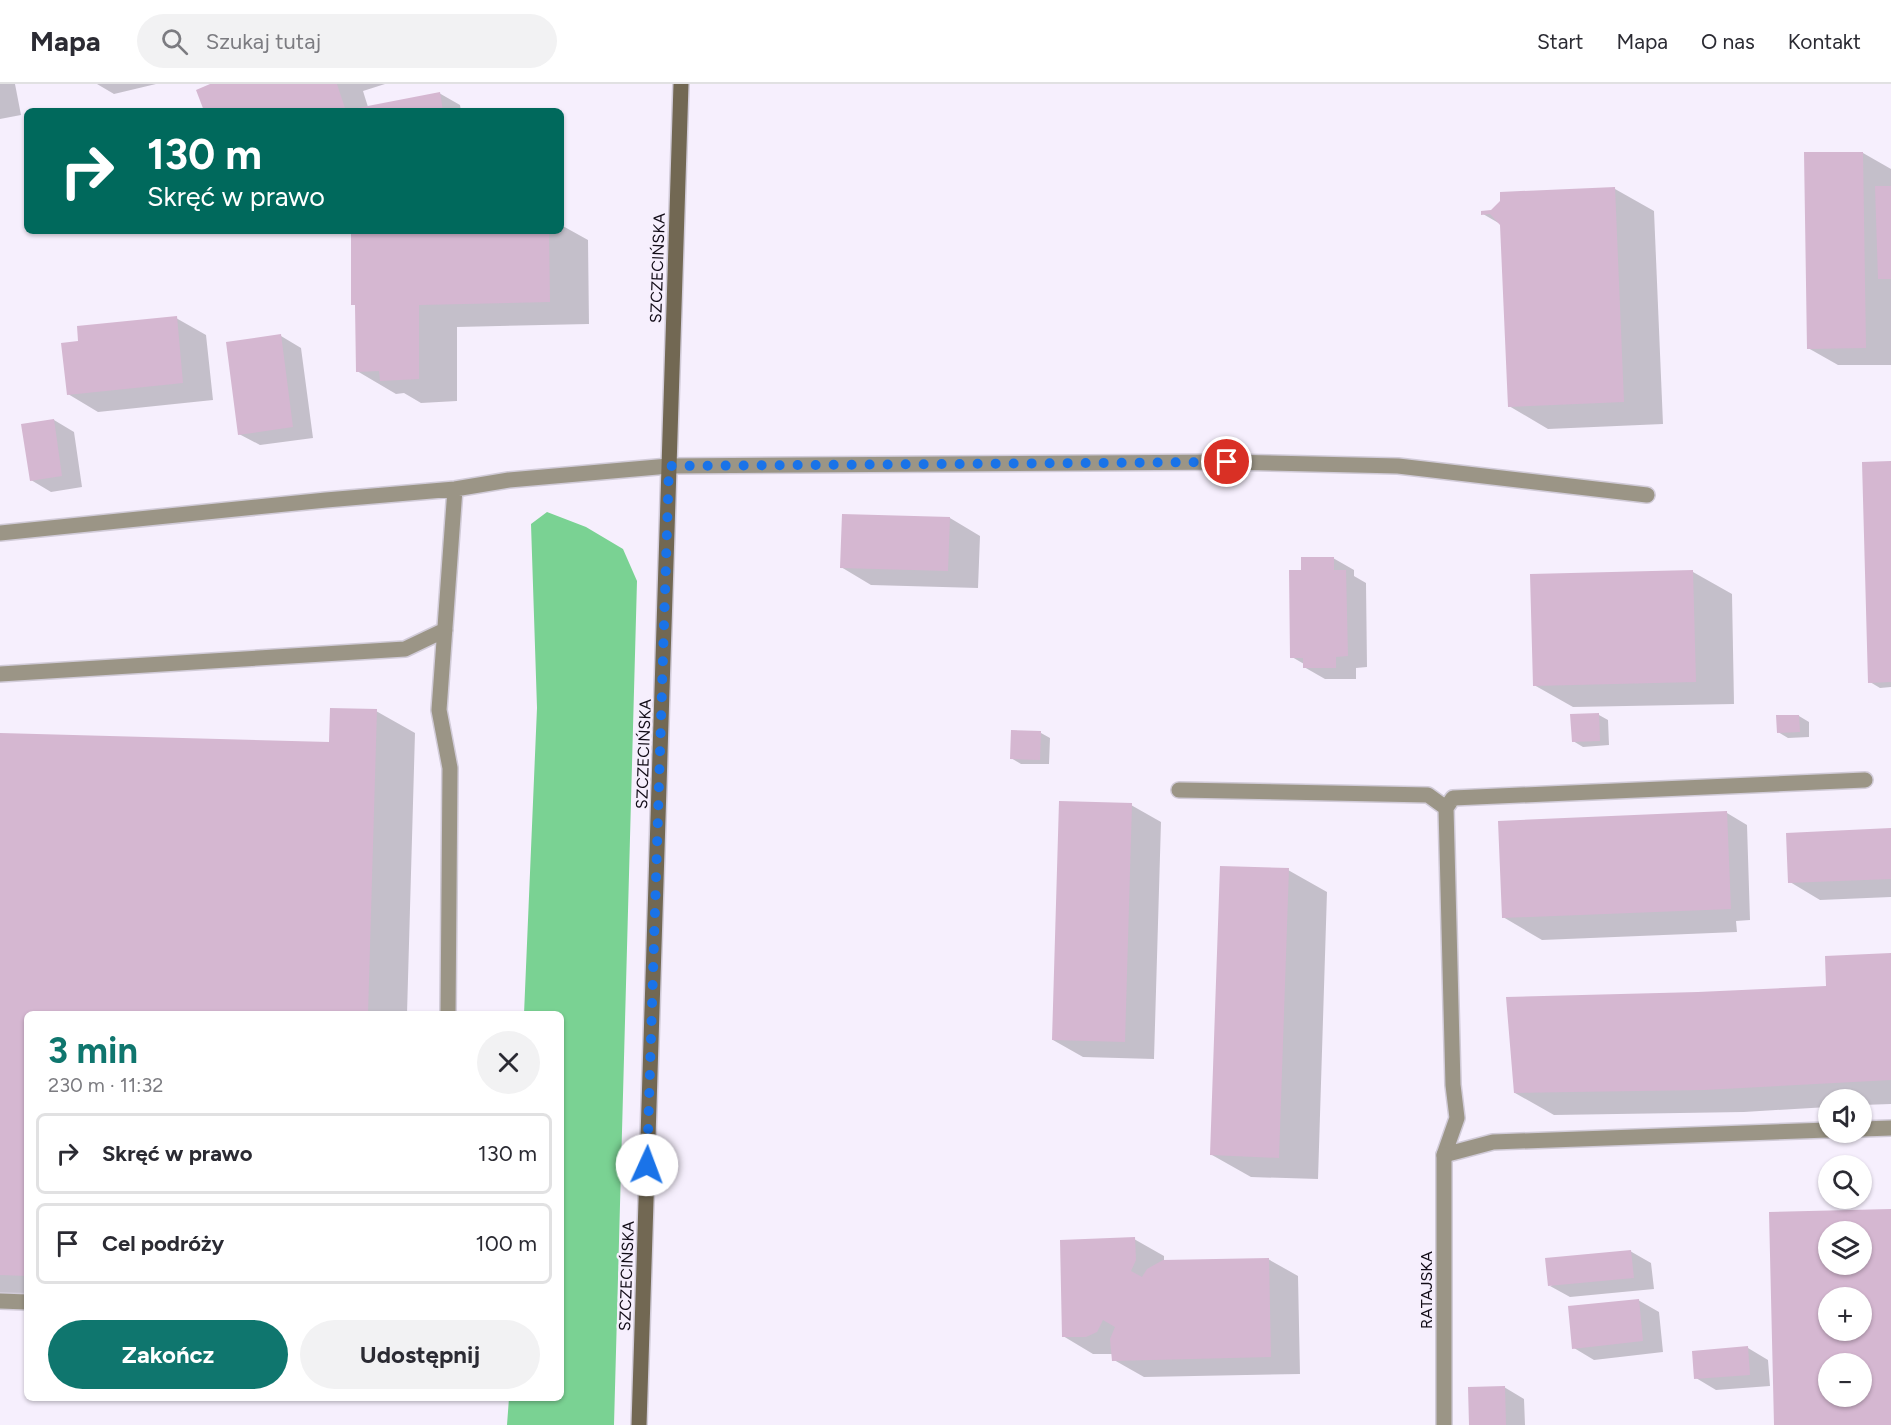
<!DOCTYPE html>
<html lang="pl">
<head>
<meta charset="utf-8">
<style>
	:root { --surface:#fff; --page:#f2f2f3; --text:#2b2b33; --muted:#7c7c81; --line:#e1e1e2; --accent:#0f766e }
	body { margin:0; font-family:Figtree,sans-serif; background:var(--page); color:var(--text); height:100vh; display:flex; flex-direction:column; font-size:22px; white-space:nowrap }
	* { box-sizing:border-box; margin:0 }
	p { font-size:20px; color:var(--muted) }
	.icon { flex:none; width:33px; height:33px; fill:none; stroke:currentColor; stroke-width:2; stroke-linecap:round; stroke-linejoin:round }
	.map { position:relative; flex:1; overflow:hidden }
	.panel { position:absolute; left:24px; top:927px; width:540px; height:390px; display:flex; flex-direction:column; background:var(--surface); border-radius:9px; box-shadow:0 2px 4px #0004 }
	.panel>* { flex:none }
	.top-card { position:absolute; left:24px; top:24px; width:540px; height:126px; border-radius:9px; box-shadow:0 2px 4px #0004; background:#00695c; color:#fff; overflow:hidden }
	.buttons { position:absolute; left:1818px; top:1005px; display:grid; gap:12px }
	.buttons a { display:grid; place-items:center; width:54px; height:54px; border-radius:50%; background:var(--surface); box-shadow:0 2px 4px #0004; font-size:30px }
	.pin { position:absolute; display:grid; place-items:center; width:51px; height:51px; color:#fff; margin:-26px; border:3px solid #fff; border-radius:50%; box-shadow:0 2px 6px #0007 }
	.me { position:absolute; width:66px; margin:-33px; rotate:2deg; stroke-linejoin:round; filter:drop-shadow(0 0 4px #0008) }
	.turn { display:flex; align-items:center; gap:21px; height:126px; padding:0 24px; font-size:27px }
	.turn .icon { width:78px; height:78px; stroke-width:2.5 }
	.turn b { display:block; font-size:42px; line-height:51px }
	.round { display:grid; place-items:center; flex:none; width:63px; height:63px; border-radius:32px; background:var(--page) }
	.head { display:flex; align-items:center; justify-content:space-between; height:102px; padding:0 24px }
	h1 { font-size:36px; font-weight:700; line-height:45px; color:var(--accent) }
	.cta { display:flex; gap:12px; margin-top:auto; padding:12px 24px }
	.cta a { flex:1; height:69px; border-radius:36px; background:var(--accent); color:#fff; font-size:24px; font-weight:700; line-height:69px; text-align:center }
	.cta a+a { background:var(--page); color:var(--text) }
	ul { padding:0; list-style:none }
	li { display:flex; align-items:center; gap:18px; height:81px; margin:0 12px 9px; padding:0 12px; border:3px solid var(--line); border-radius:9px }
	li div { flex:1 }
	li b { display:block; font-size:22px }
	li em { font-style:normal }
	header { display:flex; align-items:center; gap:36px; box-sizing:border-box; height:84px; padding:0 30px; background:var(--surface); border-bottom:2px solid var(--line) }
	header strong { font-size:28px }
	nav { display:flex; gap:33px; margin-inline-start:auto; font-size:21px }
	.search { width:420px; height:54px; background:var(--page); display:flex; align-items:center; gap:15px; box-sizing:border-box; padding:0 21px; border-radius:33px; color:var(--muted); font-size:22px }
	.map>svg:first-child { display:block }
</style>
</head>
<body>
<header>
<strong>Mapa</strong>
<div class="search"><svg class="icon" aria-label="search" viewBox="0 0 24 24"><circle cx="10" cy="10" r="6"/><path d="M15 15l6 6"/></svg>Szukaj tutaj</div>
<nav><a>Start</a><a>Mapa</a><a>O nas</a><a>Kontakt</a></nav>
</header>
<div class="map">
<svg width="1891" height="1341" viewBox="0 0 1891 1341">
	<rect width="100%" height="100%" fill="#f6effd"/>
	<path fill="#7ad293" d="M547 428 586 443 623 465 637 497 614 1341H507L509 1314H561V930H524L537 624 531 440Z"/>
	<path fill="#0003" fill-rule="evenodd" d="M0 0H15L21 31 0 35Z
		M97 0H156L114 10Z
		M215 0H385L363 7 368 23 439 9 460 21 461 27H205Z
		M1863 69 1891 85V281H1838L1808 264Z
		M1615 105 1654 127 1663 340 1548 345 1509 322 1502 141 1483 130 1492 128 1502 118 1501 109Z
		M561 141 588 156 589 240 457 243V317L421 319 404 309 396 310 357 287V222L353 220 352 147H561Z
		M176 234 206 251 213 316 98 328 68 310 80 258Z
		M281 252 301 264 313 354 260 361 239 350Z
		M54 336 74 348 82 403 51 408 31 396Z
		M1891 378V603L1880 604 1870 598Z
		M950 434 980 452 978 504 871 501 841 483Z
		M1333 474 1354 486V492L1366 499 1367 583 1356 584V595H1325L1304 583V580L1292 573 1303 487Z
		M1693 488 1732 510 1734 620 1573 623 1534 601Z
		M376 627 415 649 407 930H27V1212H0V651L331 660Z
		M1599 631 1608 636 1609 661 1583 663 1573 657Z
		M1799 632 1809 638V653L1788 654 1778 648Z
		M1041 649 1050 654 1049 680H1021L1011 674Z
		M1131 721 1161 738 1154 975 1083 973 1053 956Z
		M1727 729 1747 741 1750 836 1736 837 1737 848 1542 856 1503 833Z
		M1891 746V813L1820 816 1790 798Z
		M1288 786 1327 808 1318 1095 1251 1093 1212 1071Z
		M1891 871V1020L1862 1021V1016H1828V1023L1744 1028 1554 1031 1515 1009 1698 910 1828 903Z
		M1891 1126V1341H1776L1770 1129ZM1828 1148H1862V1180H1828ZM1828 1214H1862V1246H1828ZM1828 1280H1862V1312H1828Z
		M1134 1155 1164 1172V1178L1268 1175 1298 1192 1300 1290 1144 1293 1114 1276 1113 1270H1093L1063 1252Z
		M1630 1167 1651 1179 1654 1205 1570 1213 1550 1202Z
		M1638 1216 1659 1228 1663 1268 1594 1276 1574 1264Z
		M1748 1264 1768 1276 1770 1302 1716 1306 1696 1294Z
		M1504 1303 1524 1315 1525 1341H1471Z"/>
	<path fill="#d5b7d1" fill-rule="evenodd" d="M210 0H337L346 27H204L196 6Z
		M440 8 443 27H347V26Z
		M1804 68H1863L1866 264 1807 265Z
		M1875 102H1891V195H1878Z
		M1615 103 1624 318 1508 323 1500 141 1490 130 1481 131V127L1491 126 1500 117V108Z
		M351 147H549L550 218 419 221V295L380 297 379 287 356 288 355 221H351Z
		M177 232 183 299 67 311 61 259 78 257 77 242Z
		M281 250 293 343 238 351 226 258Z
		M54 335 62 392 30 397 21 340Z
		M1891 377V598L1868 599 1862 378Z
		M842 430 950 433 948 487 840 484Z
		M1301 473H1334V486H1346L1348 572 1336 573V584H1303V574H1290L1289 486H1301Z
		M1693 486 1696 598 1533 602 1530 490Z
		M330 624 377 625 368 930H27V1192L0 1191V649L329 658Z
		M1599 629 1600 657 1572 658 1570 630Z
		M1776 631H1799L1800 648 1777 649Z
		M1011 646 1041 647 1040 676 1010 675Z
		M1059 717 1132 719 1125 958 1052 956Z
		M1727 727 1731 825 1502 834 1498 737Z
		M1891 744V795L1788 799 1786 749Z
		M1220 782 1289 784 1279 1074 1210 1071Z
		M1891 869V996L1704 1006 1514 1009 1506 913 1698 908 1826 902 1825 872Z
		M1891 1125V1341H1774L1769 1128ZM1828 1148H1862V1180H1828ZM1828 1214H1862V1246H1828ZM1828 1280H1862V1312H1828Z
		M1135 1153 1136 1176 1131 1187 1142 1193 1147 1185 1163 1176 1269 1174 1271 1273 1112 1277 1110 1255 1115 1243 1103 1236 1097 1248 1086 1253H1062L1060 1156Z
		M1631 1166 1634 1194 1548 1202 1545 1174Z
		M1639 1215 1643 1257 1572 1265 1568 1222Z
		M1748 1262 1750 1291 1694 1295 1692 1267Z
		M1505 1302 1506 1341H1469L1468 1303Z"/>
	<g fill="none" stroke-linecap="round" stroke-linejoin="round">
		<defs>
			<path id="lane" d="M0 449 326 416 455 405 509 396 669 382 1227 378 1398 382 1647 411
				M0 590 405 565 445 546
				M1179 706 1428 711 1446 724
				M448 930 450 684 439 626 455 405
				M1862 1045 1891 1044
				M1444 1071 1457 1034 1453 1001 1446 724 1453 714 1865 696
				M1444 1071 1493 1058 1828 1046
				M0 1217 27 1218"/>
			<path id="street" d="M1444 1071V1341"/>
			<path id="secondary" d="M639 1341 681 0"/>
		</defs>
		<use href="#lane" stroke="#d1cbd8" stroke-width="18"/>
		<use href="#street" stroke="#d1cbd8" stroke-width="18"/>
		<use href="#secondary" stroke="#d1cbd8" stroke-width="18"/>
		<use href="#lane" stroke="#9b9586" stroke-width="15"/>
		<use href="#street" stroke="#9b9586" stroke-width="15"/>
		<use href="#secondary" stroke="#726853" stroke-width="15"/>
	</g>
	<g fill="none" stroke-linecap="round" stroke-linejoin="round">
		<path stroke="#1a73e8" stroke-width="10" stroke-dasharray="0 18" d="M647 1081 669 382 1227 378"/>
	</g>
	<g text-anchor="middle" stroke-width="4.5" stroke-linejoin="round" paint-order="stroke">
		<g font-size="16" fill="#110b16" stroke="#f6effd">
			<text transform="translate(657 184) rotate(-88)" y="6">SZCZECIŃSKA</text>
			<text transform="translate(643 670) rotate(-88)" y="6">SZCZECIŃSKA</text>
			<text transform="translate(626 1192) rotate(-88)" y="6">SZCZECIŃSKA</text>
			<text transform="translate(1426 1206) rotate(-90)" y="6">RATAJSKA</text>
		</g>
	</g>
</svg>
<div class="buttons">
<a><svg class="icon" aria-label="sound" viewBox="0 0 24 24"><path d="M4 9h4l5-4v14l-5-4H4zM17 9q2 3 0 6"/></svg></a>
<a><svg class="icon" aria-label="search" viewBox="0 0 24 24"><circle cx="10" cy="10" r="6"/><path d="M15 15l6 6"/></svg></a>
<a><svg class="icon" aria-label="layers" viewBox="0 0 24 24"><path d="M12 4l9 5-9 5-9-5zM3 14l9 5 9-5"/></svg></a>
<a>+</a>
<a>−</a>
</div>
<div class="pin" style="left:1227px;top:378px;background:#d93025"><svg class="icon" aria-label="arrive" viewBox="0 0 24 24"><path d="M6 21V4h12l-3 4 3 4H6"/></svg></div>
<svg class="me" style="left:647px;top:1081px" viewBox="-20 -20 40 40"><circle r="19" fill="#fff"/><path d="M0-13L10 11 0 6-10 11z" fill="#1a73e8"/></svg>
<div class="top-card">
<div class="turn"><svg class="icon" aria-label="right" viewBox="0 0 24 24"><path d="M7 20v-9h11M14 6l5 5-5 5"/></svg><div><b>130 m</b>Skręć w prawo</div></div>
</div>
<section class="panel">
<div class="head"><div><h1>3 min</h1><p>230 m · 11:32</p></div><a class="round"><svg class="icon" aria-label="close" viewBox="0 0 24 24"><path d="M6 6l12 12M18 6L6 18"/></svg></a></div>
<ul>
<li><svg class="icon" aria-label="right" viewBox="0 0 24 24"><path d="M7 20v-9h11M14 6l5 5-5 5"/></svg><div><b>Skręć w prawo</b></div><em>130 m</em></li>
<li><svg class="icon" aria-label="arrive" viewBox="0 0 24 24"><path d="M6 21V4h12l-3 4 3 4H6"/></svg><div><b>Cel podróży</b></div><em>100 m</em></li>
</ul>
<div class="cta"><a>Zakończ</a><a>Udostępnij</a></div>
</section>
</div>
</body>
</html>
